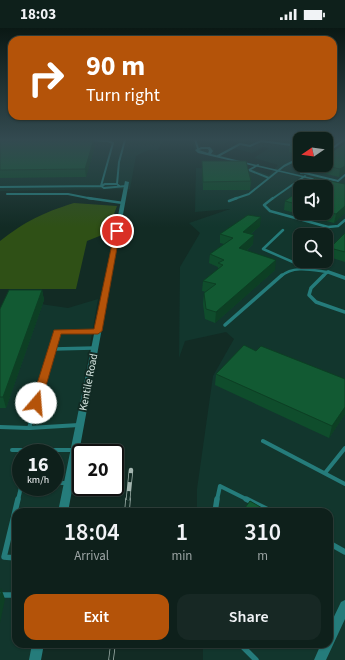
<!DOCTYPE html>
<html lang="en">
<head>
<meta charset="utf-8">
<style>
	:root { --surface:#0e201b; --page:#172824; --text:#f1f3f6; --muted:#9ba3a3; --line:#2e3e3a; --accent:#b45309 }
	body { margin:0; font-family:"Source Sans 3",sans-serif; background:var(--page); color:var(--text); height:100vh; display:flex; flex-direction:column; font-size:15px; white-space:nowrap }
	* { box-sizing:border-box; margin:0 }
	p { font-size:13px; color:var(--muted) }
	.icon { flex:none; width:22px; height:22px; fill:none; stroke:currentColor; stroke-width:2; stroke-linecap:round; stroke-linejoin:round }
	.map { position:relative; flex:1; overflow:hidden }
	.sheet { position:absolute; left:12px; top:480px; width:321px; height:140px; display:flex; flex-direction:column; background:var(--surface); border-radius:12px; box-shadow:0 1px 3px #0004,0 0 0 1px var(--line) }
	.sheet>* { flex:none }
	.banner { position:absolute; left:8px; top:8px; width:329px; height:84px; border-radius:12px; box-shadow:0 1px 3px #0004,0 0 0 1px var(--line); background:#b45309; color:#fff; overflow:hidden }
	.needle { width:26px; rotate:257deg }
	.fabs { position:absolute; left:293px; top:104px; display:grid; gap:8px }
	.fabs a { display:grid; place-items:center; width:40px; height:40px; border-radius:8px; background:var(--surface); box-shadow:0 1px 3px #0004,0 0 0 1px var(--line); font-size:20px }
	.speed { position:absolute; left:12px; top:416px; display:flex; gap:8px; font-size:20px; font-weight:700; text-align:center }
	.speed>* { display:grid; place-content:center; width:52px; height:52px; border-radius:50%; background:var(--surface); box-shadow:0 1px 3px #0004,0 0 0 1px var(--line); line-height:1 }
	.speed small { font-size:10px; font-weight:400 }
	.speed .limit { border:2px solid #111; border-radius:6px; background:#fff; color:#111 }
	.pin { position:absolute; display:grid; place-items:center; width:34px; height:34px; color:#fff; margin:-17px; border:2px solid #fff; border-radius:50%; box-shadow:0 1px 4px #0007 }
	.me { position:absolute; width:44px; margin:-22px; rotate:18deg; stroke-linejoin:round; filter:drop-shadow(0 0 3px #0008) }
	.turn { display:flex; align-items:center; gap:14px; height:84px; padding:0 12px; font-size:18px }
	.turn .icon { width:52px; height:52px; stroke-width:2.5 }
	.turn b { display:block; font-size:28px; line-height:34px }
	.eta { display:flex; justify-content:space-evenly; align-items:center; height:68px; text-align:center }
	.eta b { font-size:24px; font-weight:600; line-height:28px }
	.cta { display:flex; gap:8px; margin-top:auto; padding:8px 12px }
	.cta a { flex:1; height:46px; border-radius:12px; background:var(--accent); color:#fff; font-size:16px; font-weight:600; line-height:46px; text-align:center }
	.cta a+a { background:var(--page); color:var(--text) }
	.status { display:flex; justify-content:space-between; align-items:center; height:28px; padding:0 20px; background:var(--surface); direction:ltr }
	.status svg { height:11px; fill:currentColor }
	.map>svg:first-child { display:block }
</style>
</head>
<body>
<div class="status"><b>18:03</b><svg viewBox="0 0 49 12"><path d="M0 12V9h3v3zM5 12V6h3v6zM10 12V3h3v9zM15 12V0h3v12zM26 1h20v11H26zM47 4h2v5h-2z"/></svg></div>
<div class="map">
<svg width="345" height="632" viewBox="0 0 345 632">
	<rect width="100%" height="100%" fill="#122b24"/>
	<path fill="#12362d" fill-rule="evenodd" d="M0 111H164L158 122H148L136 128 130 161 0 163Z
		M191 111H345V632H203V616H329V484H197V461L213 348 234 311 226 304 185 313 179 330 180 239 200 205 189 195 230 181 195 184 196 140 252 141 269 147 278 137 254 130 269 120 263 119 252 125 229 119 238 115 230 113 221 117 200 112 199 118 214 120V125L245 136 196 124ZM300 111H326V137H300ZM300 159H326V185H300ZM300 207H326V233H300Z
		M6 271 68 280 98 271 61 484H16V616H37L34 632H0V288ZM21 425H55V459H21Z"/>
	<path fill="#2f5016" d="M74 175 117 178 107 205 87 213 76 261H0V213C26 193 42 185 74 175Z"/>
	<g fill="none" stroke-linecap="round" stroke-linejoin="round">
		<path stroke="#257c7b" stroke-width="2" d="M195 111 198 121
			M90 112 105 113
			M326 125 345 111
			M218 128 240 116 250 118 261 113 291 117 300 112
			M258 137 249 142 269 150
			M301 144 338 153 345 147
			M301 145 308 137
			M300 152 313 155
			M117 156 119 134 125 112
			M119 158 117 156H105L101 158 104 160 126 158
			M0 159 101 158 113 115 103 111
			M7 166H68L93 171
			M234 171 249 166 284 138 298 131
			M272 171 305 148"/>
		<path stroke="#257c7b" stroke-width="2.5" d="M88 170 123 175
			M273 170 264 177 270 183 328 199 338 198 345 192
			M229 173 237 170
			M283 202 263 221 309 241
			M281 248C294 237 312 242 328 244
			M323 248 328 244"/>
		<path stroke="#257c7b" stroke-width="3.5" d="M324 247 311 260 309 267 316 274 345 284
			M225 297 282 247
			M94 320 53 321 57 304 98 303
			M45 347 53 321"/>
		<path stroke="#257c7b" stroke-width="4" d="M46 346 29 400 79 397
			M0 399 29 400
			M263 413 345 456
			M12 422H75
			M325 445 345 420
			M55 455H67
			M18 472 21 459
			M217 472 220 458 248 472"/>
		<path stroke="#257c7b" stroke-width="5.5" d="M246 471 272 484
			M215 484 217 471
			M329 515 345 524
			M16 530 4 529 18 471
			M0 567H16
			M240 616 256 632"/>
		<path fill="#257c7b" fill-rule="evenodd" d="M201 119H210L213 123 211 126 325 153 323 154 198 125 195 122ZM202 121H208L209 123 208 125 199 122Z
			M125 153 129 154 68 484H58Z
			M328 242 345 248V252L326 245 325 244Z
			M345 572V591L326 632H314L321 616H329V599L341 574Z
			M32 616H44L41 632H29Z"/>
		<defs>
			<path id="rail-far1" d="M128 472 131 442"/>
			<path id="rail" d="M127 484 128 471
				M111 632 113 616"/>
		</defs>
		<use href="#rail-far1" stroke="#a4b6b0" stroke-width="4.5"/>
		<use href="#rail" stroke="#a4b6b0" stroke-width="5.5"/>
		<use href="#rail-far1" stroke="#122b24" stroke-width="3" stroke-dasharray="9" stroke-linecap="butt"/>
		<use href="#rail" stroke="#122b24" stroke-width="4" stroke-dasharray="12" stroke-linecap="butt"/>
	</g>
	<path fill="#0f4d2c" d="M0 111 95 118 86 149 0 150Z
		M225 111H252L245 114Z
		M300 111V127L289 124 290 117 300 111H333L326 115Z
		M326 128 345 144 339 149 314 143 315 137H326Z
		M202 133 251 153 250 162H203Z
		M345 156V185L334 195 284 182 285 173 300 162V185H326V159Z
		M260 198 251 206 253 216 246 223 275 242 215 295 205 291 203 276 204 265 206 264 202 263 203 253 218 241V239L209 235 210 226 224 216 220 215V206Z
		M345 205V234L329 229 330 220Z
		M42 262 44 272 6 380H0V281Z
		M256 323 345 351V386L329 410 215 357 216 346Z"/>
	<path fill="#0d3f24" d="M94 111 95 118 86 149 85 141Z
		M245 111H252L245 114Z
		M322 111H333L326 115V111Z
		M345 138V144L339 149 340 141Z
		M345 178V185L334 195 336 186Z
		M261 189 260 198 242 213 243 204Z
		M254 207 253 216 238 230 239 220Z
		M276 232 275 242 215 295 216 284Z
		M42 262 44 272 6 380 3 369Z
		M345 379V386L329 410 332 398Z
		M1 560 5 571 0 595V566Z"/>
	<path fill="#125a33" stroke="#0d3f24" d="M0 111H94L85 141 0 142Z
		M300 111V119L290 117 300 111H323Z
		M345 115V138L340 141 321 137H326V128Z
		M202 133H246L251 153 203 154Z
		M315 150 345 156V178L336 186 326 184V159H303Z
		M300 162V177L285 173Z
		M248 187 261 189 243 204 254 207 239 220 276 232 216 284 206 281 204 265 216 256 203 253 223 237 218 235 224 232 210 226 233 210 220 206Z
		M345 205V224L330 220Z
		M9 262H42L3 369H0V281Z
		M244 317 256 323 261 318 345 351V379L332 398 216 346Z
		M250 473 269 484H242Z"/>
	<linearGradient id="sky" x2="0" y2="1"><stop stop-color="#0a1814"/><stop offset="0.56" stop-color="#334a50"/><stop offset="1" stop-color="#334a50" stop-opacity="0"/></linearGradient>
	<rect width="345" height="199" fill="url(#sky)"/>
	<path fill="#b45309" stroke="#753606" d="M115 202 120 203 102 303 98 306H61L41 375 40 378H33L31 375 54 302 94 301Z"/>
	<g text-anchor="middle" stroke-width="4" stroke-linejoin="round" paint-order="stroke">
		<g font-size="11" fill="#dae9e4" stroke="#122b24">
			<text transform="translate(88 354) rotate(-79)" y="4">Kentile Road</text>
		</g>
	</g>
</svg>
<div class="fabs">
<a><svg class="needle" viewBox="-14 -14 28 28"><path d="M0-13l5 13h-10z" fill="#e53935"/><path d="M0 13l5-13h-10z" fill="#9ba3a3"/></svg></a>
<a><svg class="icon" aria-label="sound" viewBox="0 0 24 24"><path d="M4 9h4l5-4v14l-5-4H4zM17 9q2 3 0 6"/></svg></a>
<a><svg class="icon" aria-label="search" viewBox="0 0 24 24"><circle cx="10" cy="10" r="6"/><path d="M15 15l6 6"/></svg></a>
</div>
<div class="speed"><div>16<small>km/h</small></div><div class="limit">20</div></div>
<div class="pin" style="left:117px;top:203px;background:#d93025"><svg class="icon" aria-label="arrive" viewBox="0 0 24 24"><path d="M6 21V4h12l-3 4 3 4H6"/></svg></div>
<svg class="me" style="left:36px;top:375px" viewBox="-20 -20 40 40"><circle r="19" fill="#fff"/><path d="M0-13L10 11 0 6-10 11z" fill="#b45309"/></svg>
<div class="banner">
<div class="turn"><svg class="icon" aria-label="right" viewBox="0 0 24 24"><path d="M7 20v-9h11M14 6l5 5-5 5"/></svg><div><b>90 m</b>Turn right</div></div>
</div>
<section class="sheet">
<div class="eta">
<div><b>18:04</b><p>Arrival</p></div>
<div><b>1</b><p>min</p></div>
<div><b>310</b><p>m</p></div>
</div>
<div class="cta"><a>Exit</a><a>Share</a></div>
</section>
</div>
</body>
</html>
